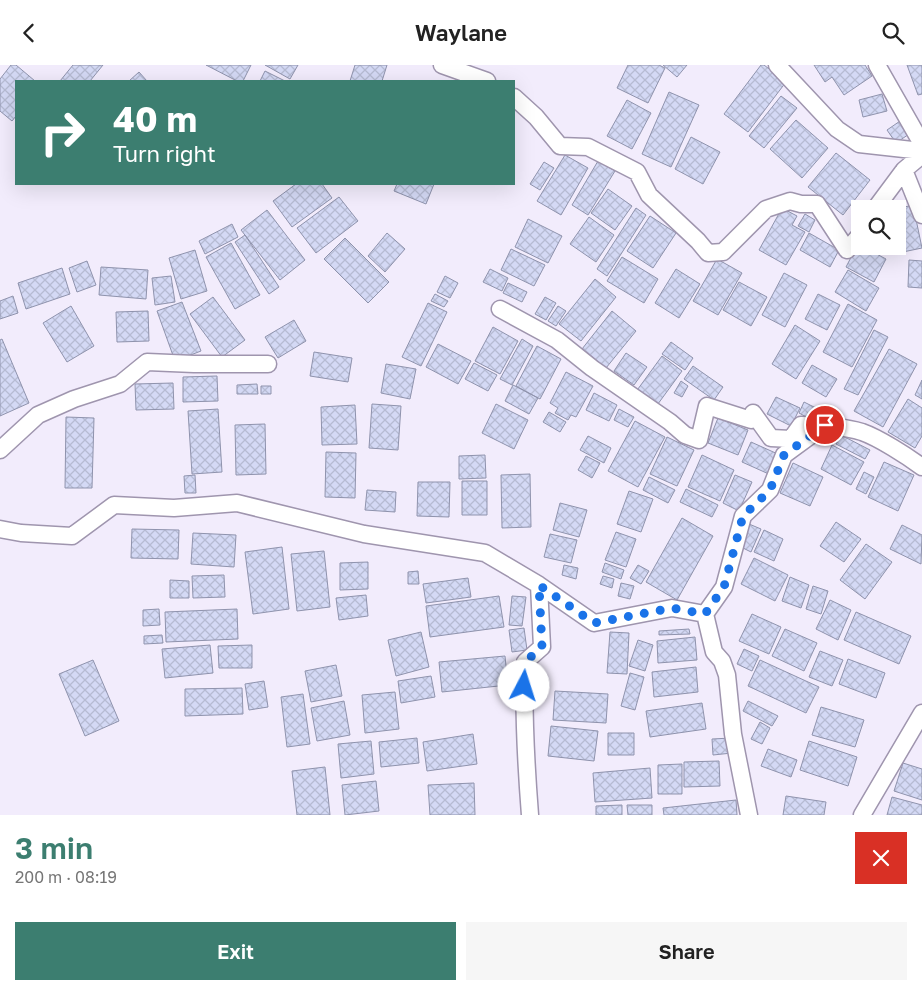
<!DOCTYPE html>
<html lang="en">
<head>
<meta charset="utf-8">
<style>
	:root { --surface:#fff; --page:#f6f6f6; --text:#222; --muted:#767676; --accent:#3c7e70 }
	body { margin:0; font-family:"Golos Text",sans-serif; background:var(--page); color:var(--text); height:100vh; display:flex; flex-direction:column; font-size:19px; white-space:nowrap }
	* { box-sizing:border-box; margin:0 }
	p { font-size:16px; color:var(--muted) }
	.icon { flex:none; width:28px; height:28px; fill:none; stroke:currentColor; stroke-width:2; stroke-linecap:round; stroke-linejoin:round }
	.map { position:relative; height:750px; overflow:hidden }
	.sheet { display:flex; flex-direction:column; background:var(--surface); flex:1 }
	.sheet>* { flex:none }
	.banner { position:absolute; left:15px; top:15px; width:500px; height:105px; border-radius:0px; box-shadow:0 5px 20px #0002; background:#3c7e70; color:#fff; overflow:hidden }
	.buttons { position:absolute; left:851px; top:135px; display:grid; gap:10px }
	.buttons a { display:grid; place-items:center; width:55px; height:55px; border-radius:0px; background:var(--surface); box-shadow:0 5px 20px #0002; font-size:25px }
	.pin { position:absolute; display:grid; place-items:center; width:42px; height:42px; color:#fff; margin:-21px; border:2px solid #fff; border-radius:50%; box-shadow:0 1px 5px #0007 }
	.me { position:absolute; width:55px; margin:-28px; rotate:5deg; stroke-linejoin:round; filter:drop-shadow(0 0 4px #0008) }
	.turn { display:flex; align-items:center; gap:18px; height:105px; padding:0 15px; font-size:22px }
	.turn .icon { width:65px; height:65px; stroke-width:2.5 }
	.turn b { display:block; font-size:35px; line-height:42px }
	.round { display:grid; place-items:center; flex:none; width:52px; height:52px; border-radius:0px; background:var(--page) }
	.headline { display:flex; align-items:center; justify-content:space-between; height:85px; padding:0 15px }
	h1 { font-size:30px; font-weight:600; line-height:38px; color:var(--accent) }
	.button { display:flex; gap:10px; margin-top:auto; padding:10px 15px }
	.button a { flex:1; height:58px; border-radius:0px; background:var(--accent); color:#fff; font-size:20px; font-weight:600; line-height:58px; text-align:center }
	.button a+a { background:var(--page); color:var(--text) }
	header { display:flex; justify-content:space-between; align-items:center; height:65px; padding:0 15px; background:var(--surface); font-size:22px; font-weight:600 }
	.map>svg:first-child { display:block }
</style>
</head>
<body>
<header><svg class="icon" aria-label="back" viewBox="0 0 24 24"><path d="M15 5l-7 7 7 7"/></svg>Waylane<svg class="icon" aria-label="search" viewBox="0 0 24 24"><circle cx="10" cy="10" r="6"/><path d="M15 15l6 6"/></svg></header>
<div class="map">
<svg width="922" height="750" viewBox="0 0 922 750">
	<defs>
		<pattern id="building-cross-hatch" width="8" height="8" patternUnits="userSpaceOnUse" patternTransform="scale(1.25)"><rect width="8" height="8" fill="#d4d9f5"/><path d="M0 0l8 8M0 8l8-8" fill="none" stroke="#b6bbd3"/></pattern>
	</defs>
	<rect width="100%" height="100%" fill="#f2ecfc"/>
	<path fill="url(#building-cross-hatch)" stroke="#8f93ad" d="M11 0H16L35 16H16V51L12 56 0 46V14Z
		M73 0H103L90 16H60Z
		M206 0H251L243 16H237Z
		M265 0H298L290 14Z
		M355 0H387L382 16H350Z
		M628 0H659L665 3 648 38 617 23Z
		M663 0H687L677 12Z
		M761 0H764L786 17 748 67 724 49Z
		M814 0H865L872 11 844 30 832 12 825 17Z
		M907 0H922V29L918 30Z
		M265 6 285 16H260Z
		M139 7 147 16H129Z
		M669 27 699 40 671 102 642 89Z
		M882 29 887 46 863 52 859 35Z
		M781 31 797 43 764 83 749 71Z
		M627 35 651 48 632 84 607 71Z
		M903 54 912 67 896 78 887 65Z
		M796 55 828 83 802 113 770 84Z
		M691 72 720 87 703 119 675 104Z
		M836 88 870 115 843 150 808 122Z
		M565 90 588 103 561 150 537 136Z
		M598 96 615 106 588 150 572 140Z
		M544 97 554 103 540 125 530 119Z
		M296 119H322L332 133 292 162 273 136Z
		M397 119H434L426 139 394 126Z
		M608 124 632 141 615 165 591 148Z
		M339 132 358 156 316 188 297 163Z
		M913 140 922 183 898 188 897 181 898 144H896Z
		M636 143 646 150 607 211 597 204Z
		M782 143 797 151 792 160 805 167 786 200 759 185Z
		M267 145 305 195 280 215 241 165Z
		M805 149 815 155 809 167 798 161Z
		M650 151 676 168 653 203 627 186Z
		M589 152 614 170 596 197 570 179Z
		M528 154 562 171 548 198 515 182Z
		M232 159 238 172 205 189 199 176Z
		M387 168 405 184 385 207 368 191Z
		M809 168 839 185 830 202 800 185Z
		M245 170 279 222 269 229 235 177Z
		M345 173 389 217 368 238 324 194Z
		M231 178 260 230 235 244 206 192Z
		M858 179 886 194 874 217 846 202Z
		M878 181H895L896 185 879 188Z
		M511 184 545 200 534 221 501 205Z
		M195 185 207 226 181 234 169 193Z
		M622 192 658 214 644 238 607 216Z
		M717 194 742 208 718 250 693 236Z
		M909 195 922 196V223L908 222Z
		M87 196 96 220 77 227 69 203Z
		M101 202 148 205 146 234 99 230Z
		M62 203 70 229 26 244 18 218Z
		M490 204 508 213 502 226 483 217Z
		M676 204 700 219 679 253 655 238Z
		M848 205 879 223 866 246 835 227Z
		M784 208 807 220 785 262 762 250Z
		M171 211 175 237 155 240 152 213Z
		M445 211 458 218 450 233 437 227Z
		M595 214 616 232 581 276 559 259Z
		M739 217 767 232 751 261 723 245Z
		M508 218 527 227 522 237 503 228Z
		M435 229 448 236 444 242 431 236Z
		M818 229 840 240 827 265 805 254Z
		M13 231 18 248 0 254V236Z
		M213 232 245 275 222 292 190 249Z
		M545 232 556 238 546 255 535 249Z
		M182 237 201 286 175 296 157 246Z
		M428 238 447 247 421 301 402 292Z
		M848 239 877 255 852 302 823 287Z
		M71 241 94 281 67 297 43 258Z
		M558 241 566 246 556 261 548 256Z
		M148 246 149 276 117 277 116 247Z
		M612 246 636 266 606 303 582 284Z
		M294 255 306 276 278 293 265 272Z
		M795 260 820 276 796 314 772 299Z
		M493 262 518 276 500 309 475 296Z
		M874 265 888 272 858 330 844 324Z
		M2 274 29 338 0 351V275Z
		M522 274 533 281 512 320 500 314Z
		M671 277 693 293 685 305 662 289Z
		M438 279 471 296 458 319 426 302Z
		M537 281 561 294 540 334 516 321Z
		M889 284 917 299 883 362 854 346Z
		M314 287 352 293 348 317 310 311Z
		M626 288 647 302 634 320 614 306Z
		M662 291 682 306 655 343 635 328Z
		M474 298 497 310 488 326 465 314Z
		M386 299 416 304 410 334 381 328Z
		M812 300 837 314 826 332 802 318Z
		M693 301 723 322 714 335 684 314Z
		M566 307 593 321 576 352 571 350 568 355 555 348 558 343 550 338Z
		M217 311 218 336 183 337V312Z
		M922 315V334L915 330Z
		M681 316 688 321 682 332 674 328Z
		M173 318 174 344 136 345 135 319Z
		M257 319 258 329H237V320Z
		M513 320 538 333 529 349 505 336Z
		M261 321H271V329H261Z
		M594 328 617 340 609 356 586 345Z
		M776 332 800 343 791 361 767 349Z
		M908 334 922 343V371L915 383 888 367Z
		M804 337 816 343 810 354 799 348Z
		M372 339 401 341 398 385 369 383Z
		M496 339 528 355 514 384 482 368Z
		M355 340 357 379 322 380 321 342Z
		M218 344 222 407 192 409 188 346Z
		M619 344 634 352 628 362 614 355Z
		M549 347 566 357 560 367 543 357Z
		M66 352 94 353 92 423H65Z
		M718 353 748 365 738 390 708 378Z
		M635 356 665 372 638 422 608 406Z
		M265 359 266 409 236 410 235 360Z
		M841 370 870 385 865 394 836 379Z
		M588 371 611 383 604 398 580 385Z
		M667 372 694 385 677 421 650 409Z
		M751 377 780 390 771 410 742 397Z
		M832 380 864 397 851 420 821 404Z
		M326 387 356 388 355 433 325 432Z
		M485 390 486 413 459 414V391Z
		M702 390 734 405 720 436 688 422Z
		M586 391 600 398 592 413 578 405Z
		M884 397 914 410 898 446 868 432Z
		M793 398 823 412 810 441 780 428Z
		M864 407 874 412 866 429 856 424Z
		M530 409 531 462 502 463 501 410Z
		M195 410 196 428H185L184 411Z
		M735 410 752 417 739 446 723 438Z
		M649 412 675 425 668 438 643 425Z
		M462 416H487V450H462Z
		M418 417H450L449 452 417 451Z
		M686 424 718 440 712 452 680 437Z
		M367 425 396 427 395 447 365 445Z
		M629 426 653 434 641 467 617 459Z
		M560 438 587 445 579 472 553 465Z
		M682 453 713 471 677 535 646 517Z
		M836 457 861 474 844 497 820 481Z
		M749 459 761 464 751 487 739 481Z
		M902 460 922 470 921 499 890 484Z
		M132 464 179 465 178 494 131 493Z
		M764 465 783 474 774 496 754 487Z
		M616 467 636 474 626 502 605 495Z
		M193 468 236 470 234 502 191 499Z
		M550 469 577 475 571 498 544 492Z
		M866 479 892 497 865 534 840 515Z
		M282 482 289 544 253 549 245 487Z
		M324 486 330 542 297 546 291 489Z
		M754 493 788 510 775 536 741 519Z
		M368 497V524L340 525V498Z
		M605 498 624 505 621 514 602 507Z
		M564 500 578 503 576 514 562 510Z
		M638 500 649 506 641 519 630 513Z
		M418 506 419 519H408V507Z
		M224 510 225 532 193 533 192 511Z
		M603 511 614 514 612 523 600 519Z
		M790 512 809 520 801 543 782 536Z
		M468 513 471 532 426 538 423 519Z
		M170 515 189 516V533H170Z
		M621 518 634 521 630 534 618 531Z
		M813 521 828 526 821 549 806 544Z
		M366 530 368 551 339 555 336 533Z
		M499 531 504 562 430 572 426 541Z
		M512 531 526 532 522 561 509 560Z
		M830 535 851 545 838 575 816 564Z
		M159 544 160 560 143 561V545Z
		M237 544 238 574 166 577 165 547Z
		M856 547 911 571 899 599 844 575Z
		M752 549 781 562 769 589 739 576Z
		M524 563 527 585 512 587 509 565Z
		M689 564 690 569 659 570V566Z
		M785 564 817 578 804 606 772 591Z
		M421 567 429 602 396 611 388 575Z
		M610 567 629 568 627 609 607 608Z
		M162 570 163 578 144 579V571Z
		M695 572 697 595 658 598 657 576Z
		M638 575 653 580 645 606 629 601Z
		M210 580 213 608 165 613 162 584Z
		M252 580V603H219L218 581Z
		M744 584 759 591 752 606 737 599Z
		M820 586 843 595 832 621 809 612Z
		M505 591 508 620 442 627 439 597Z
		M848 594 885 608 876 633 839 619Z
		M93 595 119 656 85 671 59 609Z
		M760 595 819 622 806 648 748 621Z
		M336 600 342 631 311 637 305 606Z
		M696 602 698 627 654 632 652 607Z
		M630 608 644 612 635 645 621 641Z
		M431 611 435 632 401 638 398 616Z
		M264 616 268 642 249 645 245 619Z
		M242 623 243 649 185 651V624Z
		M555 626 608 629 606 658 553 655Z
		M395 627 399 664 365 668 362 630Z
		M303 629 310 679 287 682 281 632Z
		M344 636 350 670 317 676 311 643Z
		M748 636 778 651 772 661 743 646Z
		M702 638 706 664 650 672 646 646Z
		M821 642 864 655 855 682 812 670Z
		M760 657 770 663 762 679 751 674Z
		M551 661 598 666 594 696 548 691Z
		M608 668H634V690H608Z
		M473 669 477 699 427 706 423 677Z
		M417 673 419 698 381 702 379 677Z
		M731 673 732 688 713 690 712 674Z
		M371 676 374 709 341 713 338 679Z
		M809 676 857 692 848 721 800 705Z
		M768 684 797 695 791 712 761 701Z
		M719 696 720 721 684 722V697Z
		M903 698 922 704V735L894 726Z
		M682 699V729H658V700Z
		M325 702 330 750H297L292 706Z
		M650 703 652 733 595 737 593 708Z
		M376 716 379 746 345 750 342 720Z
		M474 718 475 750H430L428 720Z
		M786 731 826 737 824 750H783Z
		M892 732 922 740V750H887Z
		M736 735 737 750H664L663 743Z
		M622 740V750H596V741Z
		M627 740H652V750H628Z"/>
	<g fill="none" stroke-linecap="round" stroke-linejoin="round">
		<defs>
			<path id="minor" d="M442 0 487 16
				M777 0 837 64 859 79 922 86
				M877 0 922 79
				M514 32 536 52 560 81 588 82 637 107 649 130 698 176 708 188 723 187 766 144 790 136 801 139H817L847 185 860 170
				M922 90 904 105 922 150
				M875 144 904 105
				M500 244 557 275 592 303 670 357 685 370 699 375 707 341 751 355 753 348 771 373 791 374 801 360C821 360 842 361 862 367 879 373 907 391 922 402
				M0 385 38 350 74 334 120 319 147 297 194 299H268
				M0 464 21 468 72 471 114 440 174 443 237 438 364 469 485 488 539 520 594 558 672 543 705 549
				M530 750C526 699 523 648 525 597L542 582 539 520
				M749 750 733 669 727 610 722 596 714 587 705 549 724 522 743 451 770 425 784 390 825 360
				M862 750 922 648"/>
		</defs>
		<use href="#minor" stroke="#9f95ae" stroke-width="19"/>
		<use href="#minor" stroke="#fff" stroke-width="16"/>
	</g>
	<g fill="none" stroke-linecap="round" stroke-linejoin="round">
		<path stroke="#1a73e8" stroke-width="9" stroke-dasharray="0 16.2" d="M524 621 525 597 542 582 539 520 594 558 672 543 705 549 724 522 743 451 770 425 784 390 825 360"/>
	</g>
</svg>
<div class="buttons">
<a><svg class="icon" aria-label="search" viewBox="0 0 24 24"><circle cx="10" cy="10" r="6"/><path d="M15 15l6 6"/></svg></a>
</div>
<div class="pin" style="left:825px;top:360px;background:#d93025"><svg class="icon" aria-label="arrive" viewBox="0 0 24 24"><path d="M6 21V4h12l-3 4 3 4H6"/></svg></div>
<svg class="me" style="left:524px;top:621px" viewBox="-20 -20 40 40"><circle r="19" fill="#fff"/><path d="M0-13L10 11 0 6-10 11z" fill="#1a73e8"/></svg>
<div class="banner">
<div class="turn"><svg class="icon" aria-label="right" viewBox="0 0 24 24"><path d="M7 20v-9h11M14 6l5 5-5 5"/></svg><div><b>40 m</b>Turn right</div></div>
</div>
</div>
<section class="sheet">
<div class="headline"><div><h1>3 min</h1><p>200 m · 08:19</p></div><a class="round" style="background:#d93025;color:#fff"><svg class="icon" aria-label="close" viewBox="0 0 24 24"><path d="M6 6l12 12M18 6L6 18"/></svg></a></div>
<div class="button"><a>Exit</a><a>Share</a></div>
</section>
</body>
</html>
